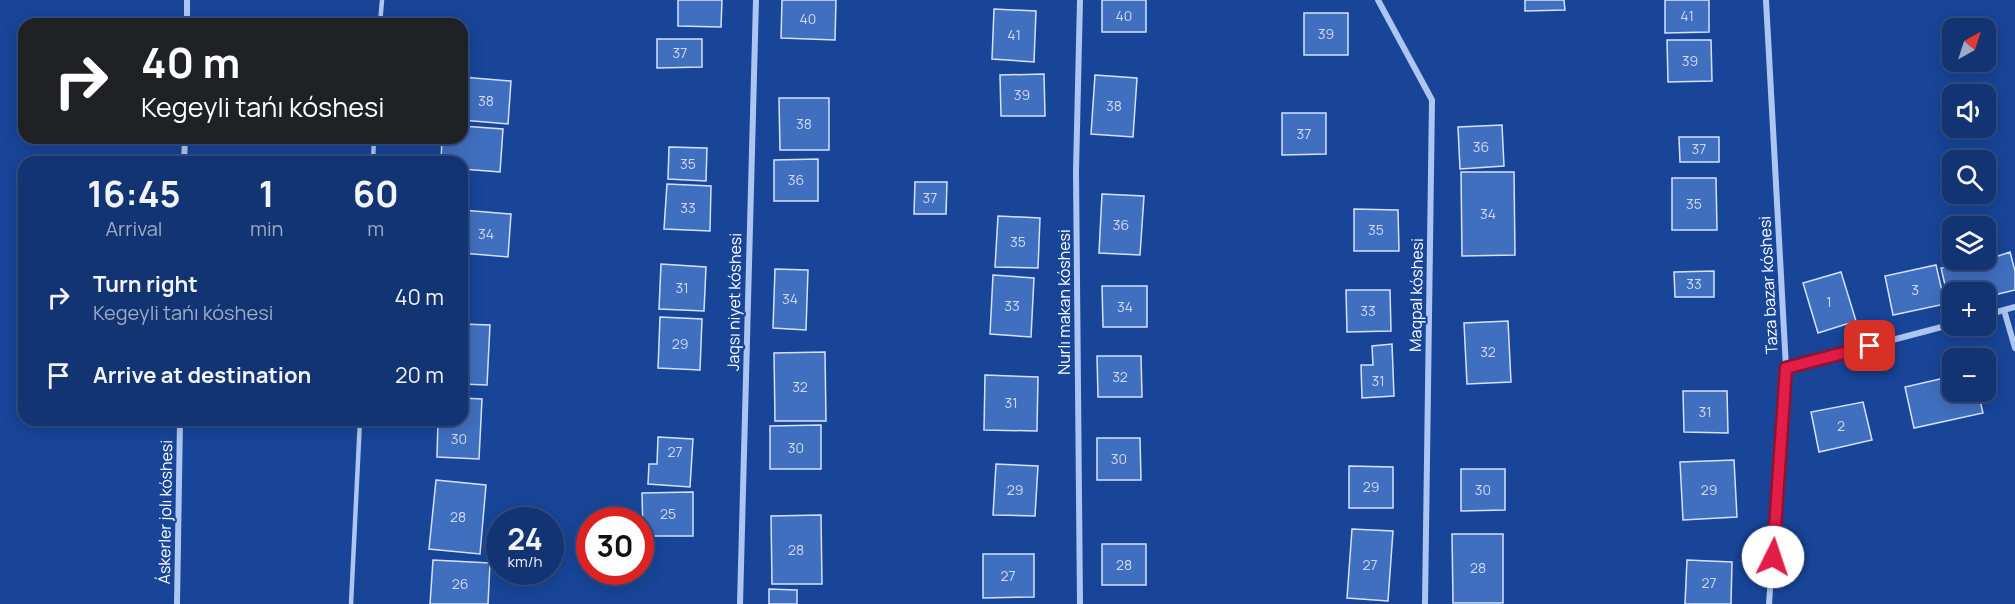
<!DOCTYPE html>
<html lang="en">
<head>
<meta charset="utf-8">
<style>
	:root { --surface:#123472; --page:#1b3c77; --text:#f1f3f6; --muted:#9caac4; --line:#314f84 }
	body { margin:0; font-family:Manrope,sans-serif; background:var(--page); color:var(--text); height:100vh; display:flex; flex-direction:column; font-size:22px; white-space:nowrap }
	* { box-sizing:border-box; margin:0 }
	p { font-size:20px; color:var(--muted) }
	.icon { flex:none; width:33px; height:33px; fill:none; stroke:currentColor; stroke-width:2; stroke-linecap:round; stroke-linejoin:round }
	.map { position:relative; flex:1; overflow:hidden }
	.drawer { position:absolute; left:18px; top:156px; width:450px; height:270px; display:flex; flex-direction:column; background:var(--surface); border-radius:18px; box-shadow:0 3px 15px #0003,0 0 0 2px var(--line) }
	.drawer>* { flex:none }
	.guide { position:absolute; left:18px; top:18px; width:450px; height:126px; border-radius:18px; box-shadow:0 3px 15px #0003,0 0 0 2px var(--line); background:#202124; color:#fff; overflow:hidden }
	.needle { width:39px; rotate:39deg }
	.tools { position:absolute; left:1942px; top:18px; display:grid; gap:12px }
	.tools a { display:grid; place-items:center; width:54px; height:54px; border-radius:12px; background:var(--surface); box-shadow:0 3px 15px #0003,0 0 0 2px var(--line); font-size:30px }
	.speed { position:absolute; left:486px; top:507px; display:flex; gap:12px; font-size:30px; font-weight:700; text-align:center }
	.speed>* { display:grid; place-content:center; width:78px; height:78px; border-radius:50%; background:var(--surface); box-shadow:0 3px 15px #0003,0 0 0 2px var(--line); line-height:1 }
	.speed small { font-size:15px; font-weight:400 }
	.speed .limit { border:9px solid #d22; background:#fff; color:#111 }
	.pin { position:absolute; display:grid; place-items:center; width:51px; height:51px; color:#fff; margin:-26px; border-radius:12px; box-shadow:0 3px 9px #0006 }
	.me { position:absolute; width:66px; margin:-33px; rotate:4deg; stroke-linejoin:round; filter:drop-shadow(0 0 4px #0008) }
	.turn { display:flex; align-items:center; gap:21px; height:126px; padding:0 24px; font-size:27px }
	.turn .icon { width:78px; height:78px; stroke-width:2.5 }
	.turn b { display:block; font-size:42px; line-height:51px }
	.eta { display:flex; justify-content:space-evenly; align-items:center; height:102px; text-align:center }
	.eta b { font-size:36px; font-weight:700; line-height:42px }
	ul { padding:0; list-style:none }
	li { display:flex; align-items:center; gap:18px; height:78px; padding:0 24px }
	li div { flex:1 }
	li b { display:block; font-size:22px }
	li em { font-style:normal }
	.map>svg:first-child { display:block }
</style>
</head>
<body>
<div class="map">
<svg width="2015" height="604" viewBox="0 0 2015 604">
	<rect width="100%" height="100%" fill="#184598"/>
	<path fill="#416fbf" stroke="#d4e2fc" stroke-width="1.5" d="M678 0H722L721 27 678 26Z
		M782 0H836L835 40 781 38Z
		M1102 0H1146V32H1102Z
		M1525 0H1564L1565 10 1525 11Z
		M1665 0H1709V32L1665 33Z
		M994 9 1036 11 1034 62 992 59Z
		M1304 13H1348V55H1304Z
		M657 39H702V67L657 68Z
		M1667 40H1711L1712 81 1668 82Z
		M1044 74 1045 116H1001L1000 75Z
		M1095 75 1137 78 1133 137 1091 134Z
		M462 77 511 81 508 124 462 120Z
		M779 98H829V150H780Z
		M1282 113H1326V154L1282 155Z
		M1502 125 1504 166 1460 169 1458 127Z
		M462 126 503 129 500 172 462 169V162H441L442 138H462Z
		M1679 137H1719V162H1680Z
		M669 147 707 148 706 181 668 179Z
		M818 159V201H774V160Z
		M1461 172H1514L1515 255 1462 256Z
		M1672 178H1716L1717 230H1672Z
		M915 182H947L946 214H914Z
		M667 184 711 186 710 231 664 229Z
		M1102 194 1144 196 1140 255 1099 253Z
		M1354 209 1398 210 1399 251H1354Z
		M462 210 511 214 508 257 462 253Z
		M998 216 1040 218 1038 268 995 267Z
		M2010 252 2015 271V290L1986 297V292H1953V305L1950 306 1941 268 1986 260Z
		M661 264 706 267 704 311 659 309Z
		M1936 265 1945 304 1893 315 1885 276Z
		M775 269 808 270 806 330 773 328Z
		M1714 271V297H1675L1674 272Z
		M1841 272 1856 321 1818 333 1803 283Z
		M993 275 1034 278 1031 337 990 334Z
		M1102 286H1147V327H1103Z
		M1346 290H1390L1391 331 1347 332Z
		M660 317 702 319 700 370 658 368Z
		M1508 321 1511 382 1467 384 1464 323Z
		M462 324 490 325 487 385 462 384Z
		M1392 344 1394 396 1362 398 1361 365H1373L1372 346Z
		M825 352 826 421H775L774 353Z
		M1097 356H1141L1142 397H1098Z
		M985 375 1038 377 1037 431 984 430Z
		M1953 376V392H1978L1983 413 1914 428 1905 387Z
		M1683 391H1727L1728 433 1684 432Z
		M462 398 482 399 479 459 437 457 438 420H462Z
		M1863 402 1872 440 1819 452 1811 412Z
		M821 425V469H770V426Z
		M658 437 693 439 690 487 648 484 649 464H657Z
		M1097 438H1140L1141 480H1097Z
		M1734 460 1737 517 1683 520 1680 462Z
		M996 464 1038 466 1035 516 993 515Z
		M1349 466 1393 467V508H1349Z
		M1461 469H1505V510L1461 511Z
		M436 480 486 485 480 554 429 549Z
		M693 492V536H643L642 493Z
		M821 515 822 584H772L771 516Z
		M1352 529 1393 531 1388 601 1347 598Z
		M1452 534H1503V603H1453Z
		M1102 544H1146V585H1102Z
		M983 554H1034V597L983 598Z
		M433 560 490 563 488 604H430Z
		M1687 560 1732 562 1731 604H1685Z
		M769 589 797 590V604H769Z"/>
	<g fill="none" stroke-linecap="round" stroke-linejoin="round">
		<path stroke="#adc6f1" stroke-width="4.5" d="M380 24 382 0
			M373 162 374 138
			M351 604 360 420"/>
		<path stroke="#adc6f1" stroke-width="6" d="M1378 0 1432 100 1425 604
			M1766 0 1786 368 1769 604
			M187 24V0
			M184 162 185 138
			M2004 310 2015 348
			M1986 315 2015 307
			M1786 368 1953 324
			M177 604 180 420
			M740 604 756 0
			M1080 604 1076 171 1080 0"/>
	</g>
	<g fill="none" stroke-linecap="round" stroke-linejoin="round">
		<defs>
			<path id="route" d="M1773 557 1786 368 1870 346"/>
		</defs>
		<use href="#route" stroke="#92132f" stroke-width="15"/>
		<use href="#route" stroke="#e11d48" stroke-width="10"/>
	</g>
	<g text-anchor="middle" stroke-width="4.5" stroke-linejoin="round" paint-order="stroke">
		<g font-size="14" fill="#d0dbef">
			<text x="1124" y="21">40</text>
			<text x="1687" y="21">41</text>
			<text x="808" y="24">40</text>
			<text x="1326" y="39">39</text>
			<text x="1014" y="40">41</text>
			<text x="680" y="58">37</text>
			<text x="1690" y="66">39</text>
			<text x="1022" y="100">39</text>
			<text x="486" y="106">38</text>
			<text x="1114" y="111">38</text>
			<text x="804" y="129">38</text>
			<text x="1304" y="139">37</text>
			<text x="1481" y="152">36</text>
			<text x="1699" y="154">37</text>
			<text x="688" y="169">35</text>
			<text x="796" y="185">36</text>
			<text x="930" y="203">37</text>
			<text x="1694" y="209">35</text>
			<text x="688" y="213">33</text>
			<text x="1488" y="219">34</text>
			<text x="1121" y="230">36</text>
			<text x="1376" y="235">35</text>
			<text x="486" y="239">34</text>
			<text x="1018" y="247">35</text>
			<text x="1694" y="289">33</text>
			<text x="682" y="293">31</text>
			<text x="1915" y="295">3</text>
			<text x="790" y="304">34</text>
			<text x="1829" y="307">1</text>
			<text x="1012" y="311">33</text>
			<text x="1125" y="312">34</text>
			<text x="1368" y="316">33</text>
			<text x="680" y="349">29</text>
			<text x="1488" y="357">32</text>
			<text x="1120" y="382">32</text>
			<text x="1378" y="386">31</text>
			<text x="800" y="392">32</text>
			<text x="1011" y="408">31</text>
			<text x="1705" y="417">31</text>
			<text x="1841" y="431">2</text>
			<text x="459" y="444">30</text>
			<text x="796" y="453">30</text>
			<text x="675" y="457">27</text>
			<text x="1119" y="464">30</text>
			<text x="1371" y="492">29</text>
			<text x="1015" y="495">29</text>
			<text x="1483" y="495">30</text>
			<text x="1709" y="495">29</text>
			<text x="668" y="519">25</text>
			<text x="458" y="522">28</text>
			<text x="796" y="555">28</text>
			<text x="1124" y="570">28</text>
			<text x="1370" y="570">27</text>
			<text x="1478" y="573">28</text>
			<text x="1008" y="581">27</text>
			<text x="1709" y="588">27</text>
			<text x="460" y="589">26</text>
		</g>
		<g font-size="16" fill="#fff" stroke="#184598">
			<text transform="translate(1768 285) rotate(-93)" y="6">Taza bazar kóshesi</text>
			<text transform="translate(1416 295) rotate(-89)" y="6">Maqpal kóshesi</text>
			<text transform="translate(734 302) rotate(-89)" y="6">Jaqsı niyet kóshesi</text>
			<text transform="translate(1064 302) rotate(-90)" y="6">Nurlı makan kóshesi</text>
			<text transform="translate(165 512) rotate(-89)" y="6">Áskerler jolı kóshesi</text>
		</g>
	</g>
</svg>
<div class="tools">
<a><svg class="needle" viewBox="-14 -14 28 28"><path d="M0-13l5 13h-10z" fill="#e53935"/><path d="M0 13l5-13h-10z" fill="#9caac4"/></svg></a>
<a><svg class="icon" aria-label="sound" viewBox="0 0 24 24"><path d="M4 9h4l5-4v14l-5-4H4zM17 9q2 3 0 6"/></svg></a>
<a><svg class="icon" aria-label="search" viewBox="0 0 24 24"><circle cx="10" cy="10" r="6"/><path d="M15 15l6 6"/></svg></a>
<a><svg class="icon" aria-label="layers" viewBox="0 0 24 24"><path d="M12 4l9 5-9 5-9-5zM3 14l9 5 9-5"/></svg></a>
<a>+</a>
<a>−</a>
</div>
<div class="speed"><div>24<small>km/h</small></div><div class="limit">30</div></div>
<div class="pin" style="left:1870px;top:346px;background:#d93025"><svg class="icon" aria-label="arrive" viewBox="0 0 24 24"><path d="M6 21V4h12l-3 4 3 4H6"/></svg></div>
<svg class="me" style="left:1773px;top:557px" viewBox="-20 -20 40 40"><circle r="19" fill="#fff"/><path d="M0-13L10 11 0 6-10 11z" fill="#e11d48"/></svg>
<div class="guide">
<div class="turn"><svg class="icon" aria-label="right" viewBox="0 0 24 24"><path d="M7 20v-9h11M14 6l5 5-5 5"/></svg><div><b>40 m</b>Kegeyli tańı kóshesi</div></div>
</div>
<section class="drawer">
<div class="eta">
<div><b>16:45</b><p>Arrival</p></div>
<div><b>1</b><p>min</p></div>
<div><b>60</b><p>m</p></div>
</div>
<ul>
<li><svg class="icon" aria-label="right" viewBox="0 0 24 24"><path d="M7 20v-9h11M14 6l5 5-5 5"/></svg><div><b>Turn right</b><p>Kegeyli tańı kóshesi</p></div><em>40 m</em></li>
<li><svg class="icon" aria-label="arrive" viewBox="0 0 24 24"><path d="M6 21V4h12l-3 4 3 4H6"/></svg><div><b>Arrive at destination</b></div><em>20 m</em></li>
</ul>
</section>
</div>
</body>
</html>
